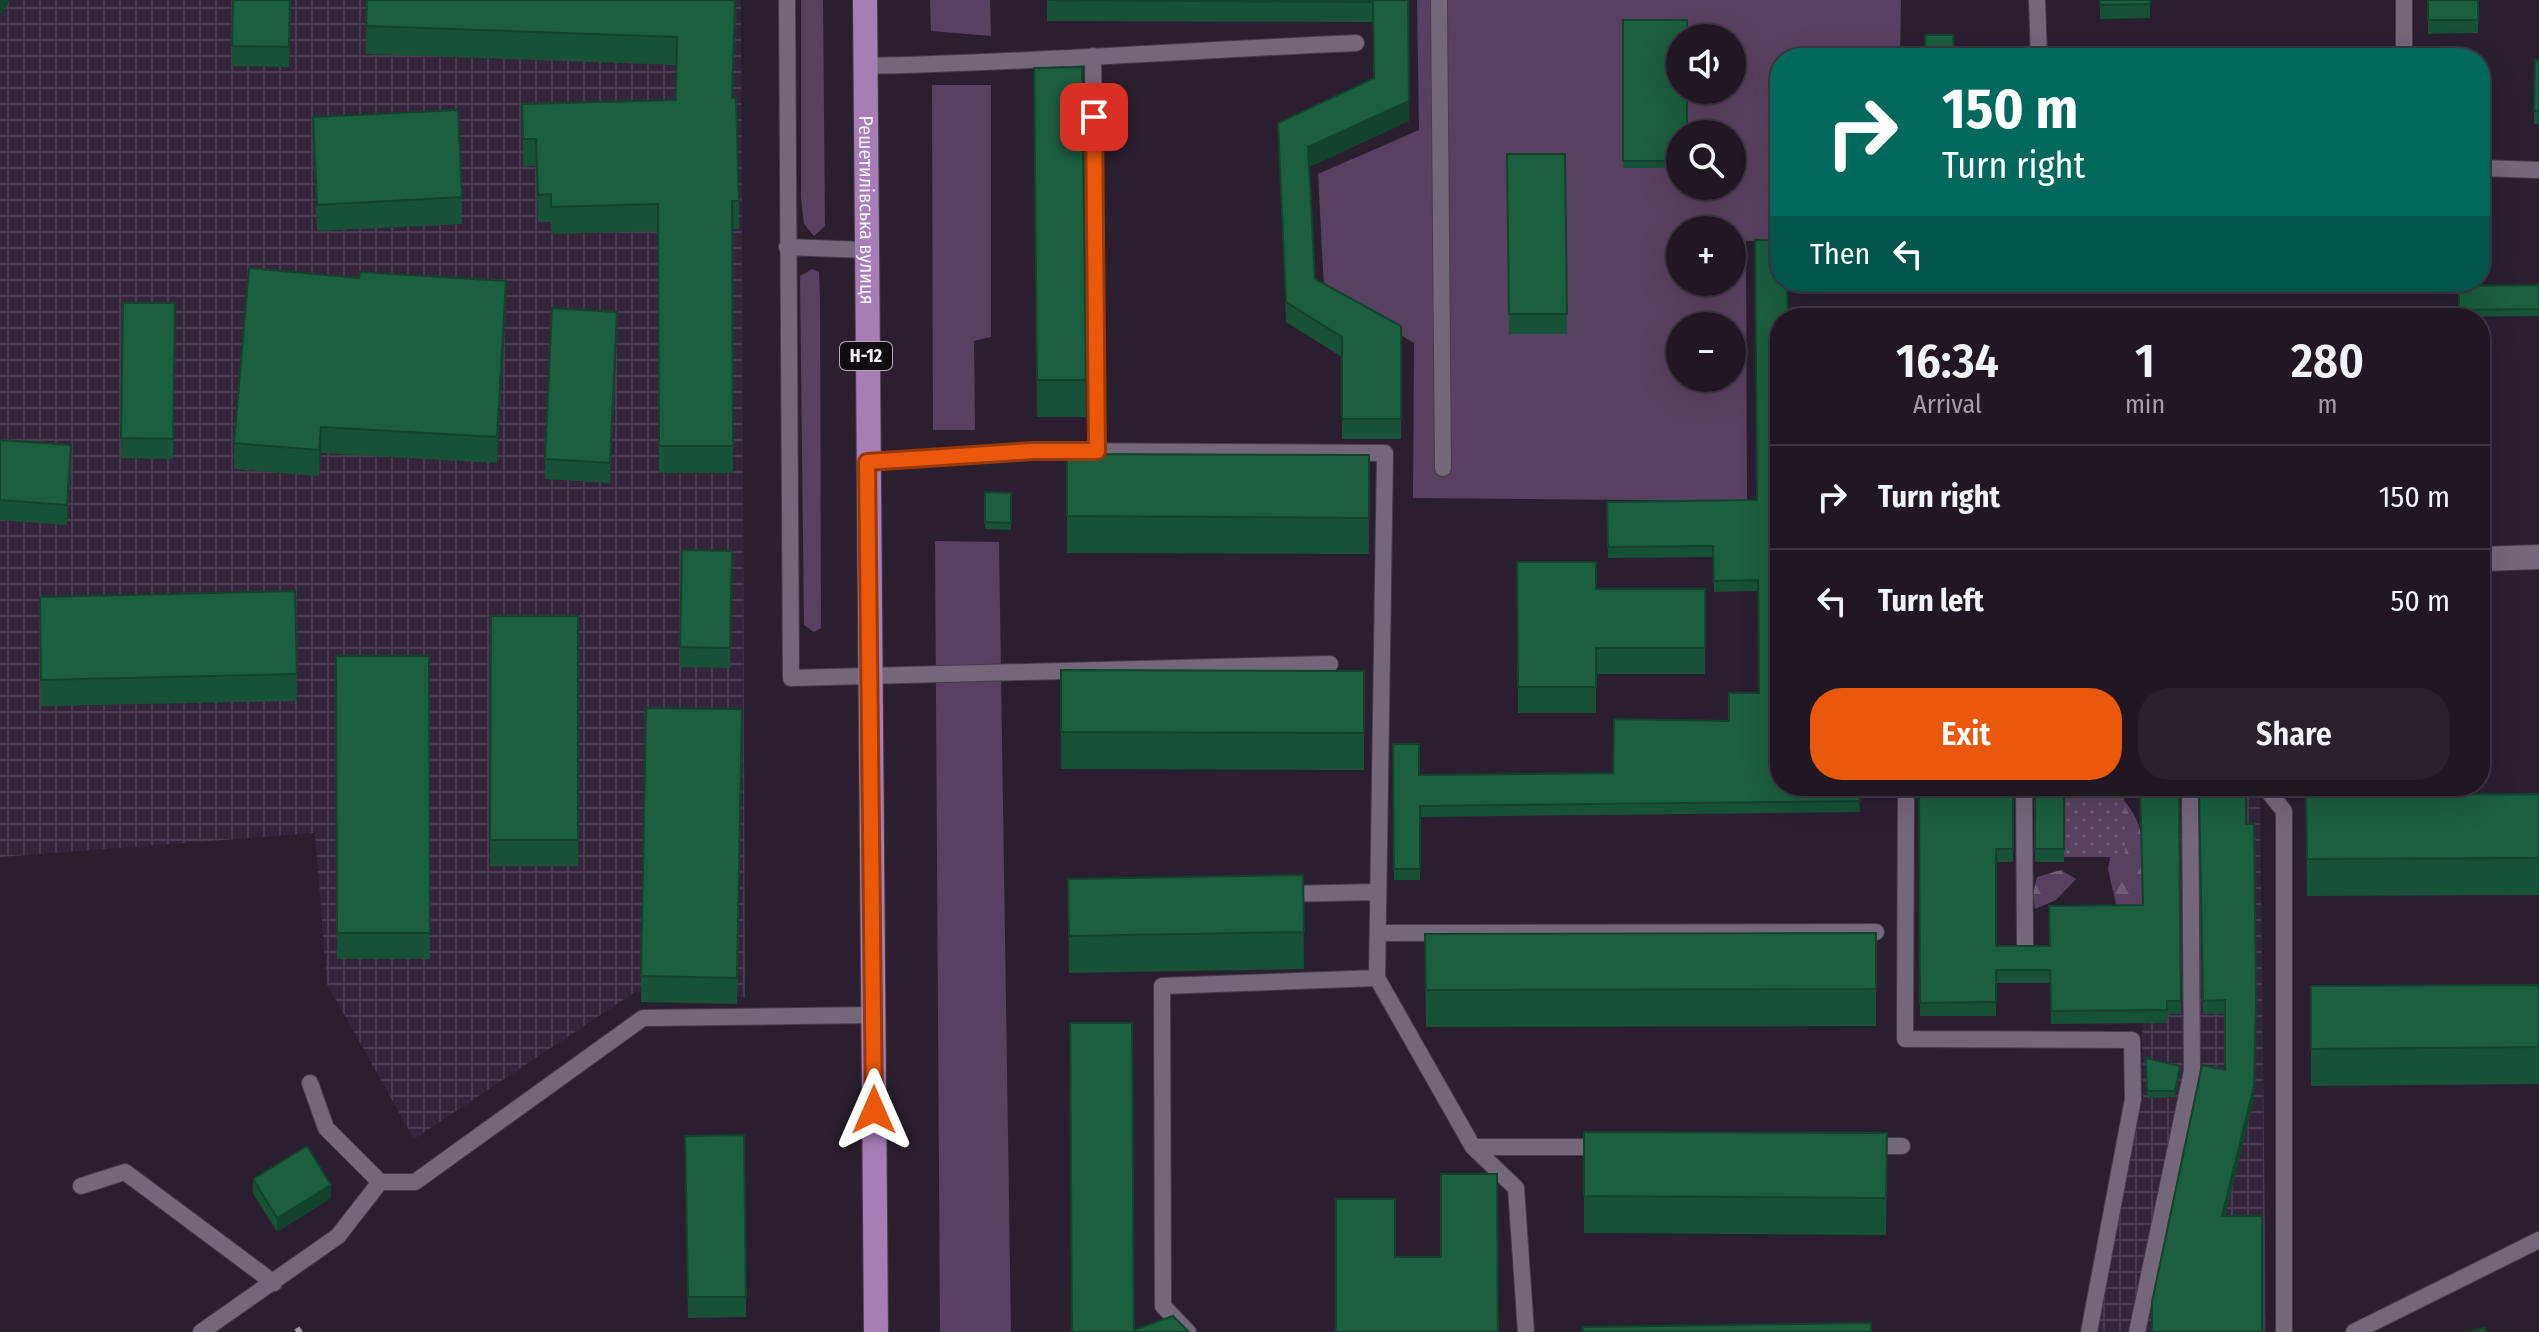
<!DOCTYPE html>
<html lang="en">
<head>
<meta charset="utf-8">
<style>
	:root { --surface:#201723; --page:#28202b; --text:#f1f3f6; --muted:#a29fa6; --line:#3d3641; --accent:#ea580c }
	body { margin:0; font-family:"Fira Sans Condensed",sans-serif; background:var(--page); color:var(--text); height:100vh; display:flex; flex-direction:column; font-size:30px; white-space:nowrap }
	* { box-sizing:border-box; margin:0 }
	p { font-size:26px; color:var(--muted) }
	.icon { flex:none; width:44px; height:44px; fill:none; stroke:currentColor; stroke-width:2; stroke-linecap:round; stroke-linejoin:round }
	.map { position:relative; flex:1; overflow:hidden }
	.sheet { position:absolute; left:1770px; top:308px; width:720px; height:488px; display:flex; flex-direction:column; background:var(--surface); border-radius:32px; box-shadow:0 8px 32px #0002,0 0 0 2px var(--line) }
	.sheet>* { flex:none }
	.guide { position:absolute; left:1770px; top:48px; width:720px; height:244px; border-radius:32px; box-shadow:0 8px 32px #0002,0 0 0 2px var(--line); background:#00695c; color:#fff; overflow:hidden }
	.tools { position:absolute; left:1666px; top:24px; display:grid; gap:16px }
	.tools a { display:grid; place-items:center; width:80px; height:80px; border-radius:50%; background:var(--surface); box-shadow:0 8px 32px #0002,0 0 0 2px var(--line); font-size:40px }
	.pin { position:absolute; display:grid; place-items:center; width:68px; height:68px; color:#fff; margin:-34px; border-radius:16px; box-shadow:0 4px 12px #0006 }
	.me { position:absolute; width:88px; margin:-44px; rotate:0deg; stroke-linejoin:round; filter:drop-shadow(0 0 6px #0008) }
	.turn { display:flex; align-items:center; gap:28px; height:168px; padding:0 40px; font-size:36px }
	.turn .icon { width:104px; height:104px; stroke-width:2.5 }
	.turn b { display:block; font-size:56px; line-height:68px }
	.then { display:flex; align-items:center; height:76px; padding:0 40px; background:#0003; gap:16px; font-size:30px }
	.eta { display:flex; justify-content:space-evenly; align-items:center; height:136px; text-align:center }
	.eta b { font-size:48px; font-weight:600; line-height:56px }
	.primary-button { display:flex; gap:16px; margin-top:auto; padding:16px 40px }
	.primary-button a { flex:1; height:92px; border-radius:32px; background:var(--accent); color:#fff; font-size:32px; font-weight:600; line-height:92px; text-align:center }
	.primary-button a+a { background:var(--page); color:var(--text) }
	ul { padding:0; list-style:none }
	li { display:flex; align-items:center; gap:24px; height:104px; padding:0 40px; border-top:2px solid var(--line) }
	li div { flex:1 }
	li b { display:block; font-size:30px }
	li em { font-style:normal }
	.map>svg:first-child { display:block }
</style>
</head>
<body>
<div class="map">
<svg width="2539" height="1332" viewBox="0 0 2539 1332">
	<defs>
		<pattern id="industrial-grid" width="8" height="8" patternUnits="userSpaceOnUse" patternTransform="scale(2)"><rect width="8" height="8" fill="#35253b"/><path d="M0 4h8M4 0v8" fill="none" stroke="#493a4e"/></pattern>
		<pattern id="forest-firs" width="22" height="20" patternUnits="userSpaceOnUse" patternTransform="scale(2)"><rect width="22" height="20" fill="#584160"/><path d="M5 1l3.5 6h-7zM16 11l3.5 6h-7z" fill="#715d78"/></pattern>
		<pattern id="park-dots" width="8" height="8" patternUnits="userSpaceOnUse" patternTransform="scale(2)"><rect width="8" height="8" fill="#584160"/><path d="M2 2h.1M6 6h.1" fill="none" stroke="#715d78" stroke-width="1.8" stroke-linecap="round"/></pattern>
	</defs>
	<rect width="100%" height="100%" fill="#2b1f2f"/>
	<path fill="url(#industrial-grid)" d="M0 0H741L745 997 635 992 414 1139 327 984 315 833 0 857Z
		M2139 786H2260L2266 1332H2096L2143 1096Z"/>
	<path fill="#584160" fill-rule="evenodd" d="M801 0H823L825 226 814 236 804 224 801 197Z
		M930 0H990L991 36 931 31Z
		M1417 0H1901L1900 58H1780V240L1746 241 1747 501 1413 498 1414 343 1324 288 1318 174 1419 130ZM1680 38H1732V90H1680ZM1680 134H1732V186H1680ZM1680 230H1732V282H1680ZM1680 326H1732V378H1680Z
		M932 85H991V337L974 341 975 430H933Z
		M812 269 819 272 820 299 821 628 814 632 804 625 800 276Z
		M935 541 999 542 1011 1332H940Z"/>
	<path fill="url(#forest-firs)" d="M2121 798C2149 823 2147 873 2148 908L2118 913 2108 869Z
		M2061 870 2076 879 2056 900 2035 909 2033 894 2037 877Z"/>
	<path fill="url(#park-dots)" d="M2064 786H2124L2125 857H2064Z"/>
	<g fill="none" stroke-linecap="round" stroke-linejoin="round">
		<defs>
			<path id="lane" d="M787 0 791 678 1330 664
				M1439 0 1443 468
				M2037 0 2039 58
				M1093 56 1097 451
				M2404 58V0
				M865 66C1029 63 1192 50 1356 43
				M2480 168 2539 170
				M787 247 865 250
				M867 462 1033 451 1385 453 1377 978 1473 1147 1516 1188 1526 1332
				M1906 786 1905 1039 2132 1040 2133 1099 2089 1332
				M2024 786 2025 946
				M2264 786 2284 811V1332
				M1283 894 1377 892
				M1379 933 1876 932
				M310 1083 326 1128 380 1182H415L643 1018 873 1015
				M1867 1146H1902
				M1473 1147H1604
				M81 1186 125 1172 274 1283
				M201 1332 338 1236 380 1182
				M1188 1332 1163 1306 1162 986 1377 978
				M2137 1332 2192 1071 2190 786
				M2354 1332 2539 1240"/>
			<path id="street" d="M2480 559 2539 557"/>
			<g id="primary">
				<path id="s1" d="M865 0 876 1332"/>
			</g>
		</defs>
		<use href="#lane" stroke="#453c49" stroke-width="18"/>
		<use href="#street" stroke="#453c49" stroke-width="26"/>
		<use href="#primary" stroke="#453c49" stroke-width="26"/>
		<use href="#lane" stroke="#75677a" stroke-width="16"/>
		<use href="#street" stroke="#75677a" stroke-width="24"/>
		<use href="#primary" stroke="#a67db4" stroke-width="24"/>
		<path stroke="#a399a6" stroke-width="6" stroke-dasharray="10 10" stroke-linecap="butt" d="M296 1332 301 1329"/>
	</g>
	<path fill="#175137" d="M233 0H291L289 67 232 66Z
		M367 0H736L733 98 739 201V229H732L733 473H659L658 231 551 234V222H538L536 166 523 167 522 104 676 100V65L366 54Z
		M1047 0H1408L1409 121 1309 167 1315 279 1401 326V439H1342V357L1286 322 1278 123 1374 78 1373 22 1047 21Z
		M2100 0H2150V18L2100 19Z
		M2428 0H2478V33L2428 34Z
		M1623 20 1680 134V168H1623Z
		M2539 60V124H2534V111Z
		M1082 67 1086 417H1037L1034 68Z
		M313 117 462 197V224L317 231 313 143Z
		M1507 154H1565L1567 334H1509Z
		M2052 282H2142L2141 294 2052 289Z
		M2539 285V316L2459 317V286Z
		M123 303H175L173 459 121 458Z
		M506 307 497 463 321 453 319 476 234 469V443Z
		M617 332 610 483 545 479V459Z
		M0 440 71 465 67 525 0 520Z
		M1067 454 1369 455V554L1067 553Z
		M985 492 1011 493V530L985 529Z
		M1757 500 1780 786H1859L1860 812 1420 817V880H1394L1393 744 1419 775 1613 773 1729 721 1759 693 1758 591 1714 592 1713 557 1608 558 1607 502Z
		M682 550 732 551 730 668 680 667Z
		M1517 562 1596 589H1705V674H1596V713H1518Z
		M295 591 297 701 41 706 40 597Z
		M2480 597H2489L2491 641H2480Z
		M491 616H578V866H490Z
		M336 656H429L430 959H337Z
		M1061 670 1364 671V770L1061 769Z
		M742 735 737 1004 641 1002V976Z
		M1919 786H2013V862H1996V946H2049L2142 905 2179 786 2181 1014H2167V1023L2051 1024 2050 983H1996V1016H1920Z
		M2035 786H2064V862H2035Z
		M2199 786 2230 796 2246 824 2256 1013 2254 1099 2225 1216 2152 1332 2225 1070V1014H2203Z
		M2539 794V895L2307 896 2306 795Z
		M1303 875 1304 969 1069 973 1068 879Z
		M1876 933V1026L1426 1027 1425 934Z
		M2539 985V1084L2311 1086V986Z
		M2146 1058 2180 1073 2175 1097 2147 1098Z
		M1584 1132 1887 1133 1886 1235 1584 1233Z
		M685 1136 746 1297V1317L688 1318Z
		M253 1179 331 1198 277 1232 253 1193Z"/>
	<path fill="#13422d" d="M0 0H10L0 16Z
		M735 0H736L732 125V98Z
		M1409 101V121L1308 168V147Z
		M506 281V307L497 463V437Z
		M617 312V332L610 483V463Z
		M321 427V453L319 476V450Z
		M71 445V465L67 525V505Z
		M2256 1000 2254 1099 2222 1229V1216Z
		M2180 1066V1073L2175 1097V1091Z
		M331 1185V1198L277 1232V1218Z"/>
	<path fill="#1b5e40" stroke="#13422d" stroke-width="2" d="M233 0H290L289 47 232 46Z
		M367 0H735L732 98H736L739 201H732L733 446H659L658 204 551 207V194L538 195 536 139H523L522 104 676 100 677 37 366 26Z
		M1047 0H1408L1409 101 1308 147 1315 279 1401 326V419H1342V337L1286 302 1278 123 1374 78 1373 2Z
		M2100 0H2150V4L2100 5Z
		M2428 0H2478V20H2428Z
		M1623 20H1687V38H1680V90H1687V134H1680V161H1623Z
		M1925 35H1953L1954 58H1925Z
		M2216 54 2339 56V58H2216Z
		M2535 60H2539V111H2534Z
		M1082 67 1086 380H1037L1034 68Z
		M458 110 462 197 317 205 313 117Z
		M1507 154H1565L1567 314H1509Z
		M1755 240H1780V282H1787L1788 318H1780V786H1859L1860 801 1420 806V869H1394L1393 744H1419V775L1613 773 1614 719 1729 721V693H1759L1758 580 1714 581 1713 546 1608 547 1607 502 1757 500Z
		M249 268 359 278 360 272 506 281 497 437 321 427 319 450 234 443Z
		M2052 282H2141V287Z
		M2539 285V309L2459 310V286Z
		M123 303H175L173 439 121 438Z
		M552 308 617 312 610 463 545 459Z
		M0 440 71 445 67 505 0 500Z
		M1067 454 1369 455V518L1067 516Z
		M985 492 1011 493V523L985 522Z
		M682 550 732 551 730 648 680 647Z
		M1517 562H1596V589H1705V648H1596V687H1518Z
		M295 591 297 674 41 680 40 597Z
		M2480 597H2489L2491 634H2480Z
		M491 616H578V840H490Z
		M336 656H429L430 933H337Z
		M1061 670 1364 671V733L1061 732Z
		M646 708 742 709 737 978 641 976Z
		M1919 786H2013V849H1996V946H2050L2049 906 2143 905 2140 786H2179L2181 1001H2167V1010L2051 1011 2050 970H1996V1002L1920 1003Z
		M2035 786H2064V849H2035Z
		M2199 786H2229L2230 796H2246V824H2254L2256 1000 2254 1086 2222 1216H2262V1332H2152V1302L2202 1065 2225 1070V1000L2203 1001Z
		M2539 794V858L2307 859 2306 795Z
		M1303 875 1304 932 1069 936 1068 879Z
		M1876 933V989L1426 990 1425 934Z
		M2539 985V1047L2311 1049V986Z
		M1070 1023H1132L1134 1330 1173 1316 1189 1332H1072Z
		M2146 1058 2180 1066 2175 1091H2147Z
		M1584 1132 1887 1133 1886 1198 1584 1196Z
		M744 1135 746 1297H688L685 1136Z
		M307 1146 331 1185 277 1218 253 1179Z
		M1441 1174H1497L1498 1332H1336V1199H1395V1257H1441Z
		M1871 1323V1332H1583V1327Z
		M2485 1328 2486 1332H2469Z"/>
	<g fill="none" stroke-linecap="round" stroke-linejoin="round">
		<defs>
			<path id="route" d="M874 1110 867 462 1033 451H1097L1094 117"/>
		</defs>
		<use href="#route" stroke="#983908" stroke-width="20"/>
		<use href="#route" stroke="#ea580c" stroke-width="14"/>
	</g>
	<g text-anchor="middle" stroke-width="8" stroke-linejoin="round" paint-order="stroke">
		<rect fill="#110b12" stroke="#b3abb5" stroke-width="2" x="840" y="342" width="52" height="28" rx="6"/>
		<g font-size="18" font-weight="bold" fill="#f8f0fb">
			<text x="866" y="362">Н-12</text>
		</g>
		<g font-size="20" fill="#f8f0fb" stroke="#110b12">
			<text dy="7" stroke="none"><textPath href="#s1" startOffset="210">Решетилівська вулиця</textPath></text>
		</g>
	</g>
</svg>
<div class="tools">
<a><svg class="icon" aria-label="sound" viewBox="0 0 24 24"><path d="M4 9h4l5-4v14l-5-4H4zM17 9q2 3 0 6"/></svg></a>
<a><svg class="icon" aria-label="search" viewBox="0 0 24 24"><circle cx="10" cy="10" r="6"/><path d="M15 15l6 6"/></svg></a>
<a>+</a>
<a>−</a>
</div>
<div class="pin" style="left:1094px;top:117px;background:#d93025"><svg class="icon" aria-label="arrive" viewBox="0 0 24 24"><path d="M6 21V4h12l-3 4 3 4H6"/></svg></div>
<svg class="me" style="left:874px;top:1110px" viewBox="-20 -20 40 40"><path d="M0-17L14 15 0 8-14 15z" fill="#ea580c" stroke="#fff" stroke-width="4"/></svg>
<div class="guide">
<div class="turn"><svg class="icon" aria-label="right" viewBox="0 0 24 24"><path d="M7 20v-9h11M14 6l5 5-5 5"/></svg><div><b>150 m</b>Turn right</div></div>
<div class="then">Then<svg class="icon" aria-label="left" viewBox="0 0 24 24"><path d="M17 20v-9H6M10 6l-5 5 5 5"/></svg></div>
</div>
<section class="sheet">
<div class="eta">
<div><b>16:34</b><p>Arrival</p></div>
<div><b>1</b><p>min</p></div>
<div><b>280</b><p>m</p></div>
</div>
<ul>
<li><svg class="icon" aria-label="right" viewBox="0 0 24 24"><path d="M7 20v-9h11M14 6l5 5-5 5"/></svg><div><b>Turn right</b></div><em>150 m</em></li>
<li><svg class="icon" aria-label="left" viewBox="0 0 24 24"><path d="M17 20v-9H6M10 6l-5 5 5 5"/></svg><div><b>Turn left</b></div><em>50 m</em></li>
</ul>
<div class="primary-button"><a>Exit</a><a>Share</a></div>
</section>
</div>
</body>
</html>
